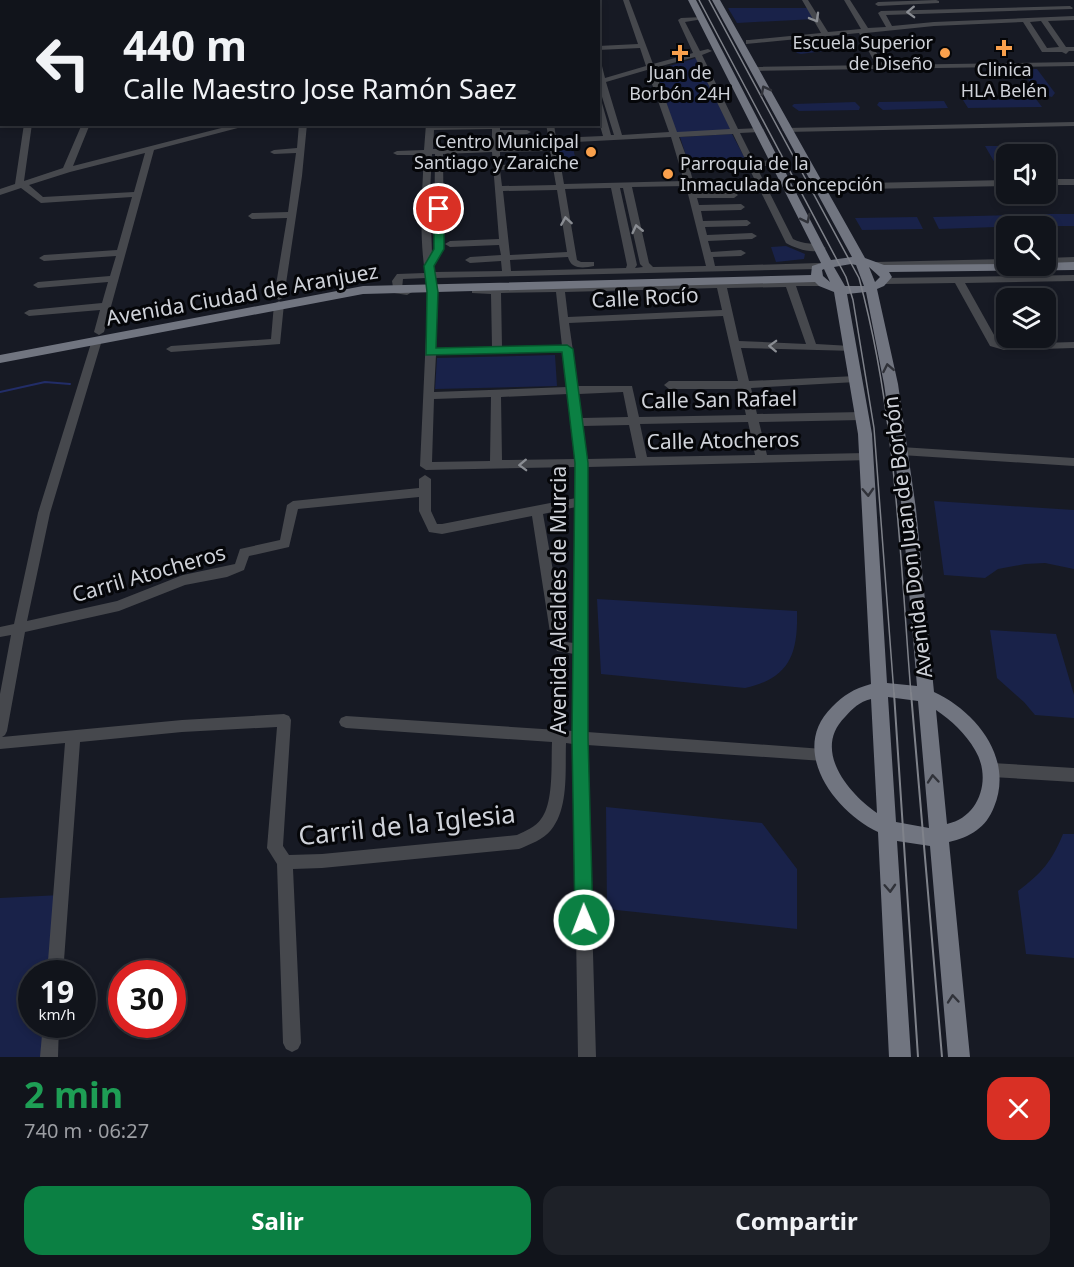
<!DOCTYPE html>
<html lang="es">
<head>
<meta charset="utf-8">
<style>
	:root { --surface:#11141b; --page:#1e2128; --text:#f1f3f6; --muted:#9c9ea3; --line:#30333a; --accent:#0b8043 }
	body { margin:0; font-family:"Noto Sans",sans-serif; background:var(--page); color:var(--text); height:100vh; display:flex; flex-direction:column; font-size:22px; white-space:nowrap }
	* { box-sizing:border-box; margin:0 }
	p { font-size:20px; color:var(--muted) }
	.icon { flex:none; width:33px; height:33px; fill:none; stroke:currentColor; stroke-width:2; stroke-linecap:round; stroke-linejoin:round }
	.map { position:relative; height:1057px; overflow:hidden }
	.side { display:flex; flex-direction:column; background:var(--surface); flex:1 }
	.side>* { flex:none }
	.hud { position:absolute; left:0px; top:0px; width:600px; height:126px; box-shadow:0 3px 9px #0003,0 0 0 2px var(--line); background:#11141b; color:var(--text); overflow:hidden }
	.tools { position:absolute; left:996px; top:144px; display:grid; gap:12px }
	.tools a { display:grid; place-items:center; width:60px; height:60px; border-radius:12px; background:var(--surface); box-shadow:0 3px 9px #0003,0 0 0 2px var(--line); font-size:30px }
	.speed { position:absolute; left:18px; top:960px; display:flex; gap:12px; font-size:30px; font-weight:700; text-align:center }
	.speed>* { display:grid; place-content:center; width:78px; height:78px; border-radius:50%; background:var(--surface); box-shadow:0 3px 9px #0003,0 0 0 2px var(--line); line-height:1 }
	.speed small { font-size:15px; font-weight:400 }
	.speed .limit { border:9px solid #d22; background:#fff; color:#111 }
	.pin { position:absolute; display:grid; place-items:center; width:51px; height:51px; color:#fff; margin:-26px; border:3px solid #fff; border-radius:50%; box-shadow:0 2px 6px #0007 }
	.me { position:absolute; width:66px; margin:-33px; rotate:359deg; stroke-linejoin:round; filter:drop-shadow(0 0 4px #0008) }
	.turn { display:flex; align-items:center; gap:21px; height:126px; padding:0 24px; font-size:27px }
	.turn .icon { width:78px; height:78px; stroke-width:2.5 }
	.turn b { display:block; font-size:42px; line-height:51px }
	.round { display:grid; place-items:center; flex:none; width:63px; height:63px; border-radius:18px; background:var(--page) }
	.summary { display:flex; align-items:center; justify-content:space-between; height:102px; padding:0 24px }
	h1 { font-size:36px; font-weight:700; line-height:45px; color:#1e9e55 }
	.cta { display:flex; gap:12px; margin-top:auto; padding:12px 24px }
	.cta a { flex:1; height:69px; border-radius:18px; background:var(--accent); color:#fff; font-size:24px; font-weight:700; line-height:69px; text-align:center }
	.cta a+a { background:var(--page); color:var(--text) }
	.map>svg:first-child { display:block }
</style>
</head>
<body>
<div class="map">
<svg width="1074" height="1057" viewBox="0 0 1074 1057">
	<rect width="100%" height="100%" fill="#171a24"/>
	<path fill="#192249" d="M728 8H809L815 19 737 23Z
		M821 40 825 42 832 50 801 54 797 53 790 45Z
		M696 58 731 130 676 133 656 70Z
		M1020 69H1037L1055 93 1052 97 1039 94Z
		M1036 99 1042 107 968 108 963 100Z
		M944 101 948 108 883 110 877 105 879 102Z
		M855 102 860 107 859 110 799 111 792 106 794 104Z
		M732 134 747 162H688L680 137Z
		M572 143 577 166 561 167 557 144Z
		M985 146H1008L1014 154H1006V170H999Z
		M1034 214H1074V226H1042Z
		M1017 215 1025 226 939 229 933 217Z
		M917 217 923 229 862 230 855 218Z
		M786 246 805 254 804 259 776 262 771 247Z
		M555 355 557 386 435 389 437 358Z
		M934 501 1074 510V569L1045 563 1025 564 998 569 985 578 944 575Z
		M597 599 797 611C798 654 790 678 745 688L601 674Z
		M990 630 1056 634 1074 695V718L1035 715 1024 702 997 678Z
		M606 807 762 823 797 869V929L607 909Z
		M1063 834H1074V958L1026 954 1018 891C1042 873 1052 861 1063 834Z
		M61 895 55 973 32 974V1024L51 1025 49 1057H0V898Z"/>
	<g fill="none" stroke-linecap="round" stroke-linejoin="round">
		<path stroke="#222d68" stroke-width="2" d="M0 392 45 382 70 384"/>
		<path fill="#46484d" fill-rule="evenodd" d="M261 0H267L260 2Z
			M475 0H481V2H475Z
			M523 0H529V2H523Z
			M568 0H574V2H568Z
			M577 0H583V2H577Z
			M623 0H629L653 64 693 53 678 20 681 18 703 17V19L685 22 700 51 708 49 712 51 702 55 738 129 760 128 764 130 760 132 740 133 754 161 776 160 780 163 776 166H756L793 239C803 245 816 242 826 248 815 255 796 249 786 243L748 166H689L696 192H734L738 195 734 198H697L699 205 741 204 745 207 741 210 701 211 703 221 747 220 751 223 747 226 705 227 707 235 752 233 757 236 752 239 708 241 711 252 741 250 746 253 741 256 713 257 715 266 819 263 824 266 819 269 435 278 438 292 436 349 492 347 491 294 472 293V289L475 288 825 281 827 283 822 286H796L816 344 851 346 855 347V351L741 348 749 381 856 376 861 379 856 382 751 388 757 414 862 412 867 416 862 420 759 422 767 455 866 453 872 457 870 460 588 467 587 732 823 749 828 750 830 755 828 760 823 761 587 745 596 1057H578L573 744 566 743C565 770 569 808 551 830 544 839 529 845 519 849L322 868 293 869 301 1043 298 1049 292 1052 286 1049 283 1043 277 864 267 848 277 727 182 732 80 742 63 974H47L65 743 0 749V694L11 635 0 637V627L14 624 38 513 92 340 97 337 102 340 50 513 27 621 117 601 183 575 235 564 240 549 280 540 287 505 293 501 419 488V479L425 475 431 479V511L437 524H442L576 498V467L426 470 420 466 428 292 426 278 403 279 402 289 412 292 407 295 394 293 392 281 397 274 425 273C419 234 422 193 424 155H397L393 153 397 151 424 150 426 124H500V130H527L531 132 527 134 500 135V147L550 146 546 124H554L556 138 603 136 598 119V101L602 103 611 135H614L598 84V64L602 66 605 78 646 66 640 48 598 50V46L638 44ZM695 57 730 129 677 132 654 68ZM647 70 669 132 622 135 606 82ZM492 129V148L433 149 434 130ZM733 134 746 161H688L679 137ZM671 137 684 181 564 184 557 143ZM550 151 552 163 500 165V152ZM492 152 499 239 450 241 445 244 450 247 499 245 501 255 470 257 465 260 470 263 501 261 502 271 434 272 433 267 444 249 443 154ZM432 154H435L434 249 432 254 430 192ZM553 168 556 185 502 186 500 170ZM686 186 706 266 653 267 649 263 632 187ZM611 188 627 265 626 268 511 271 510 260 568 257C571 270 584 268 594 266V262H581L577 260 565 189ZM620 188H623L640 264 643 267 635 268 637 265ZM557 190 567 252 510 255 503 191ZM786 287 806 344 739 341 727 288ZM717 288 722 310 568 317 565 292ZM556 292 562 346 502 347 501 293ZM723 316 738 381H669L664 385 669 389H740L746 415 639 417 632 386H578L569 323ZM563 352 567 387 434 392 436 355ZM623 392 628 417 582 418 579 394ZM568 394 576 459 502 460 501 397ZM491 397 490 461 432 462 434 399ZM748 422 755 455 647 457 640 424ZM629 425 636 458 587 459 583 426ZM419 497V511L429 532 442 534 532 516 551 639 557 651 574 654 573 731 346 716 341 718 339 722 341 726 346 728 552 742C551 762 554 803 541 819 536 827 525 831 517 835L322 854 289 855 283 846 291 720 289 716 284 714 182 720 2 737 5 735 7 731 25 632 119 611 185 585 227 577 244 570 249 556 289 547 298 509ZM576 507 574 643 566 642 565 639 543 514Z
			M802 0H808L828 32 861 29 844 0H850L868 28 886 27 878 13 881 11 1070 6 1073 8 1072 9 886 15 892 26 934 22 1074 16V20L1048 21 1066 47H1074V51H1069L1066 54 1062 52H1042L1023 22 934 26 866 33 883 65 1074 62V66L751 71 750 69 754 67 876 65 859 33 746 44V40H749L821 33ZM1041 21 1059 47 1047 48 1030 22Z
			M936 0 939 1V3L878 6 875 4 878 2Z
			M0 56H2V60H0Z
			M0 87H2L0 92Z
			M0 112H2V116H0Z
			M1074 122V126L786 132 782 130 786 128Z
			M24 124H32L24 181 63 168 82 124H90L73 166 237 124H253L154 150 104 332 99 335 94 332 100 310 29 316 24 313 29 310 102 303 108 282 38 288 33 285 38 282 110 276 116 256 44 261 39 258 44 255 117 250 132 197 41 203 21 188 0 195V189L15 184ZM145 153 134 192 43 197 29 185 70 172Z
			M299 124H307L302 176 284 297 279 300 274 297 287 218 252 219 248 216 252 213 288 212 296 153 274 154 270 152 274 150 297 148Z
			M1046 179H1074V185H1046Z
			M1006 180V186L820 190 816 187 820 184Z
			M1074 257V263L1046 264V258Z
			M1006 259V265L876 268 871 265 876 262Z
			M1074 275V281L965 283 998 342 1004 344 1074 342V348L1004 350 990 346 955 283 884 284 879 281 884 278Z
			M279 301 284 304 280 344 171 352 166 349 171 346 271 339 274 304Z
			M901 447 1074 458V466L901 455 895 451Z
			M992 763 1074 768V782L992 777 987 775 985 770 987 765Z
			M43 1024H59L58 1057H40Z"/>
		<path fill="#717580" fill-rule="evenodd" d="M394 0H409L392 2Z
			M421 0H440L419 2Z
			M688 0H696L831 260 852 257 712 0H720L865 258 884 265 1006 264V266H1046V263L1074 262V270L889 272 892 277 884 286 877 289 898 384 916 509 934 692C977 712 1014 759 994 807 986 828 970 837 949 842L970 1057H948L930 846 897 841 911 1057H889L878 832C835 812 788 750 832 707 844 695 853 689 871 684L858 434 834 292 819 286 815 282 363 294 0 363V355L363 286 811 275 812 266 821 263ZM851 264 856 265 864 286H845L834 267ZM869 267 880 277 875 282ZM824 269 830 282 823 276 822 270ZM866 292 884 384 902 509 917 686 887 683 872 434 847 294ZM888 697 918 701 929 828 896 822ZM871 699 877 813C848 793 812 750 845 717 853 708 859 702 871 699ZM936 710C951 720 966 734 975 750 992 778 980 817 947 824Z
			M2 62V68L0 69V63Z"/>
		<path stroke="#7f828a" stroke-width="1.5" d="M699 0 846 277 853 300 874 428 894 694
			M709 0 859 278C896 413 900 556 911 694"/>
		<path stroke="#7f828a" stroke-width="2" d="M894 693 918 1057
			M911 693 942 1057"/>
	</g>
	<defs><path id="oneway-chevron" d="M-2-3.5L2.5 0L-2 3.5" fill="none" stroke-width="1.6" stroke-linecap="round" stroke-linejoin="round" transform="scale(1.5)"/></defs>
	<g stroke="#8a8d93">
		<use href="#oneway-chevron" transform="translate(911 12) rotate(178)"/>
		<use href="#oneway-chevron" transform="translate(815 18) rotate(60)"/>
		<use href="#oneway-chevron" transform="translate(566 221) rotate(-99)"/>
		<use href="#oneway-chevron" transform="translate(637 229) rotate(-103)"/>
		<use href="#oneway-chevron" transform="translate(773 346) rotate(-178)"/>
		<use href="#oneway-chevron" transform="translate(523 465) rotate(178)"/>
	</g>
	<g stroke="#303239">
		<use href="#oneway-chevron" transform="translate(765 90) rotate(-118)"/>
		<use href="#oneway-chevron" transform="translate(806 219) rotate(63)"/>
		<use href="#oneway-chevron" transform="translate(888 368) rotate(-101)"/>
		<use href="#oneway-chevron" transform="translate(868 492) rotate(87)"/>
		<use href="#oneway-chevron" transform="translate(933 779) rotate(-95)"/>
		<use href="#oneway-chevron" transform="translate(890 888) rotate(87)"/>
		<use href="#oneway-chevron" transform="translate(953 999) rotate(-95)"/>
	</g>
	<path fill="#0b8043" stroke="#07532c" stroke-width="1.5" d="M439 206 444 209V249L434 266 438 292 436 348 567 345 573 349 588 463V738L593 920 590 927 584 929 577 927 575 920 572 738 575 463 562 352 426 355 427 292 424 266 434 249V209Z"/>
	<g fill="#f9a04c" stroke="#050609" stroke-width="2">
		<path d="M1001 39h6v6h6v6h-6v6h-6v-6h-6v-6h6z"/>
		<path d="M677 44h6v6h6v6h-6v6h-6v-6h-6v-6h6z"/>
		<circle cx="945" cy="53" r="6"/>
		<circle cx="591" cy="152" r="6"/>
		<circle cx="668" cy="174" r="6"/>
	</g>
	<g text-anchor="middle" stroke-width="6" stroke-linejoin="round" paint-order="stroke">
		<g font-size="18" fill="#cfd2d9" stroke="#050609" text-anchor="end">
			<text x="933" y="49">Escuela Superior<tspan x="933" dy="21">de Diseño</tspan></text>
			<text x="1004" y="76" text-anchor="middle">Clinica<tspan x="1004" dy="21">HLA Belén</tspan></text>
			<text x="680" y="79" text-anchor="middle">Juan de<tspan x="680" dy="21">Borbón 24H</tspan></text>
			<text x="579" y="148">Centro Municipal<tspan x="579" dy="21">Santiago y Zaraiche</tspan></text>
			<text x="680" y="170" text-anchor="start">Parroquia de la<tspan x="680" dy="21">Inmaculada Concepción</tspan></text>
		</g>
		<g font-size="21" fill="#cfd2d9" stroke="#050609">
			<text transform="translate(242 295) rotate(-10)" y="7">Avenida Ciudad de Aranjuez</text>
			<text transform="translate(645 298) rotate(-3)" y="7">Calle Rocío</text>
			<text transform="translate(719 400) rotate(-1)" y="7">Calle San Rafael</text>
			<text transform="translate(723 441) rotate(-1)" y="7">Calle Atocheros</text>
			<text transform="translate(908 537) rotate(-97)" y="7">Avenida Don Juan de Borbón</text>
			<text transform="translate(149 574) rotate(-16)" y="7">Carril Atocheros</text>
			<text transform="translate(559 600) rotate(-90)" y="7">Avenida Alcaldes de Murcia</text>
		</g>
		<g font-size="26" fill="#cfd2d9" stroke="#050609">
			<text transform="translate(407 825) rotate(-6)" y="9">Carril de la Iglesia</text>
		</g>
	</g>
</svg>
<div class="tools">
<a><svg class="icon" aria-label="sound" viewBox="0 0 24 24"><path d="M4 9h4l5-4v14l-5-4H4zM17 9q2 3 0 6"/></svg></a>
<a><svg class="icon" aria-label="search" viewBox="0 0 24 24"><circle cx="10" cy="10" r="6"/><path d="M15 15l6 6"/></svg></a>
<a><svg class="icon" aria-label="layers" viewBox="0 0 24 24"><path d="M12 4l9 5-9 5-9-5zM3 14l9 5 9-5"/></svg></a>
</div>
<div class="speed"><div>19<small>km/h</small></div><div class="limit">30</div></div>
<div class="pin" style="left:439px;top:209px;background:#d93025"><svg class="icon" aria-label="arrive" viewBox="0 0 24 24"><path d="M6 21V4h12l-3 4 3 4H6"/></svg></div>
<svg class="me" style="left:584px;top:920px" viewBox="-20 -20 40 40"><circle r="17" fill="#0b8043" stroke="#fff" stroke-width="3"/><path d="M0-11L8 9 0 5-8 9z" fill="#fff"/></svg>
<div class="hud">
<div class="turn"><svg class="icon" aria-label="left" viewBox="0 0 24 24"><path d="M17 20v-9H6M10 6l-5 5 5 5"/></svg><div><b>440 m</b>Calle Maestro Jose Ramón Saez</div></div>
</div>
</div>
<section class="side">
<div class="summary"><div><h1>2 min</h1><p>740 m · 06:27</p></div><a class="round" style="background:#d93025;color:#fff"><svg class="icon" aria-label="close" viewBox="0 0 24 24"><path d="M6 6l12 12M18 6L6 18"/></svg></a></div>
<div class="cta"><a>Salir</a><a>Compartir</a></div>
</section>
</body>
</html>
